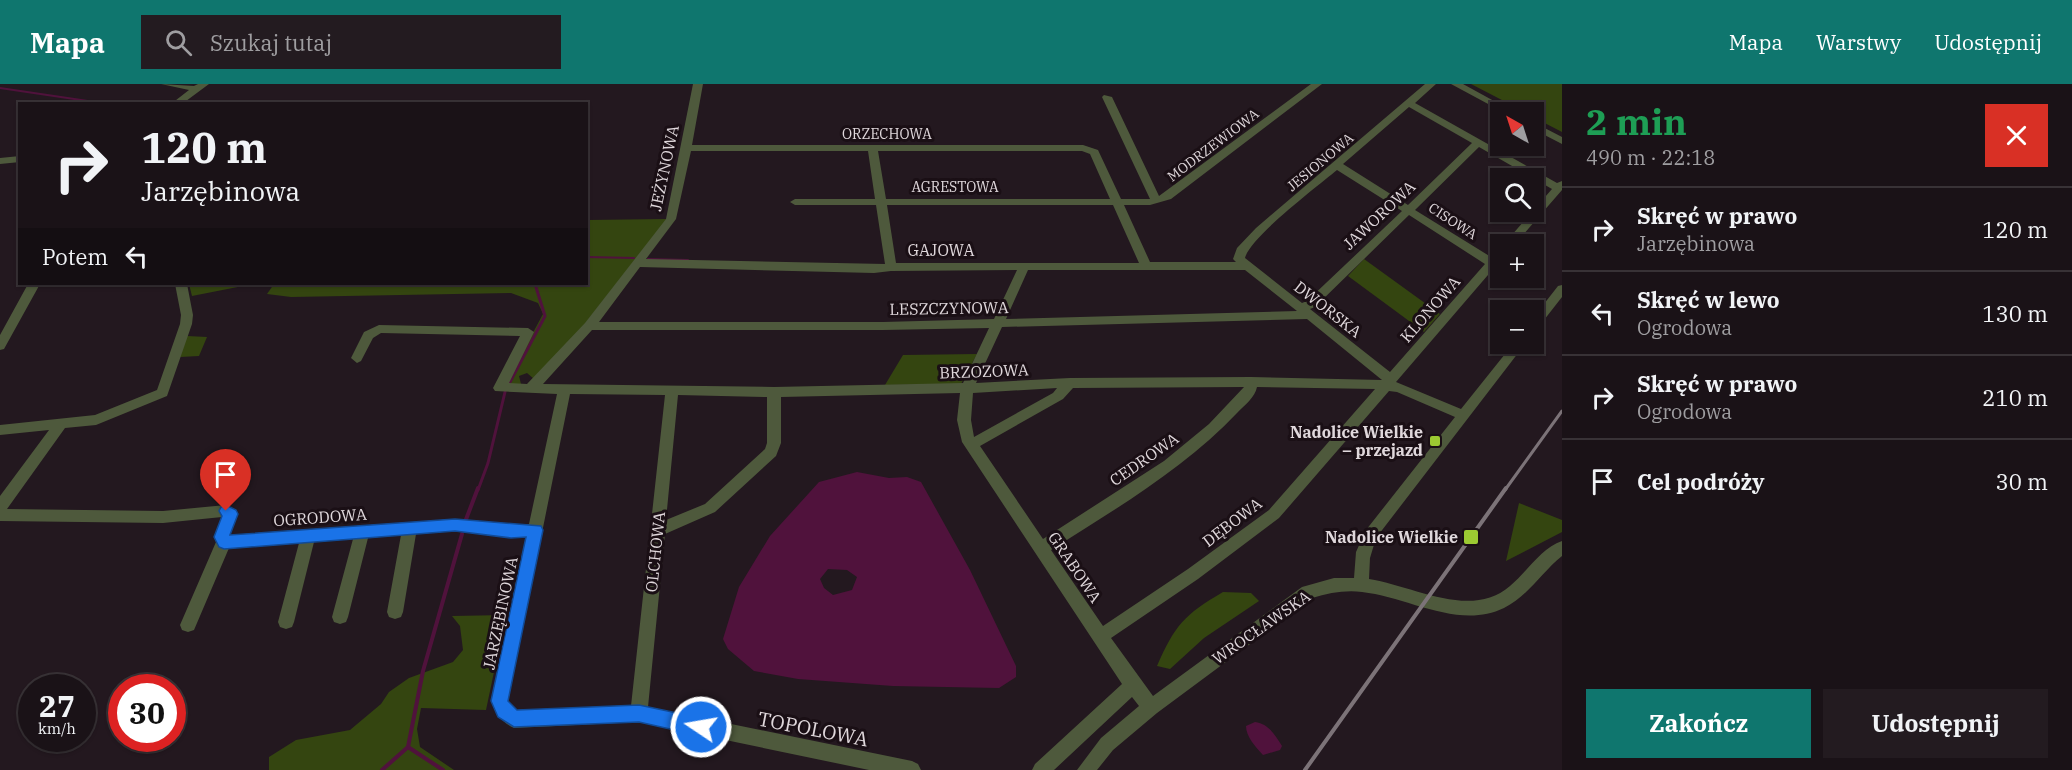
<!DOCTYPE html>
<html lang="pl">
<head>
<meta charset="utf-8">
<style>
	:root { --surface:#1a1217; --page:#231b20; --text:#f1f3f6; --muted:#9f9ea1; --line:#383236; --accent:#0f766e }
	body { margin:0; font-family:"IBM Plex Serif",serif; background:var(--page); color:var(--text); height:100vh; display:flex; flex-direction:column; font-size:22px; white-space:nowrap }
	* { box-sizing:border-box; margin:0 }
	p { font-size:20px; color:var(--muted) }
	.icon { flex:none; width:33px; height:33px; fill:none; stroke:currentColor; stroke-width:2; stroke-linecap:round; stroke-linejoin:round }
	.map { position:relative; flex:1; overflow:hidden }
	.details { display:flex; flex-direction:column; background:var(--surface); width:510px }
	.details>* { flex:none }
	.top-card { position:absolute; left:18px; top:18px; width:570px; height:183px; border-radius:0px; box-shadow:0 2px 4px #0004,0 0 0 2px var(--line); background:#1a1217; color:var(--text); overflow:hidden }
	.needle { width:39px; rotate:321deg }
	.tools { position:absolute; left:1490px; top:18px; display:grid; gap:12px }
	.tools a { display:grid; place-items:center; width:54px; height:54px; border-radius:0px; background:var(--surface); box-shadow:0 2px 4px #0004,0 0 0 2px var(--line); font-size:30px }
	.speed { position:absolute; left:18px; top:590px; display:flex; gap:12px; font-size:30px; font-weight:700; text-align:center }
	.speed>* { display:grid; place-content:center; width:78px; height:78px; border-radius:50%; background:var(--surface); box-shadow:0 2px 4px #0004,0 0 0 2px var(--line); line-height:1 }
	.speed small { font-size:15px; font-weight:400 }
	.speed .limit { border:9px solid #d22; background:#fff; color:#111 }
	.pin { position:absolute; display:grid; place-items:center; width:51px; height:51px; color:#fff; margin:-62px -26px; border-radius:50% 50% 50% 0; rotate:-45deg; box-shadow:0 0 6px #0007 }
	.pin .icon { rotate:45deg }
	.me { position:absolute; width:66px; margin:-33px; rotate:282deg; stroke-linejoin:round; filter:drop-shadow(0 0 4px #0008) }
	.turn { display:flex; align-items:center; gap:21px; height:126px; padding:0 24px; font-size:27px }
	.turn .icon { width:78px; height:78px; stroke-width:2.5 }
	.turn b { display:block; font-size:42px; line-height:51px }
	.then { display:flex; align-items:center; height:57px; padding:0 24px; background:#0003; gap:12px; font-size:22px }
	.round { display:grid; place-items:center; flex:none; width:63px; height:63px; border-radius:0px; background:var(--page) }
	.summary { display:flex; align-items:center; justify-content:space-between; height:102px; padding:0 24px }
	h1 { font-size:36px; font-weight:700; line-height:45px; color:#1e9e55 }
	.button { display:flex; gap:12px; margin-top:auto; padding:12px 24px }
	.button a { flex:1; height:69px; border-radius:0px; background:var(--accent); color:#fff; font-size:24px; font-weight:700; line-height:69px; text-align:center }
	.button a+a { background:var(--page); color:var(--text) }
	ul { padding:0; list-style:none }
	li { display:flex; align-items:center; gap:18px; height:84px; padding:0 24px; border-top:2px solid var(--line) }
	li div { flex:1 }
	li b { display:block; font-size:22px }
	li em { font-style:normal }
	header { display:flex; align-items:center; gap:36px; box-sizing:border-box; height:84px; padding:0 30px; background:var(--accent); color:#fff }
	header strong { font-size:28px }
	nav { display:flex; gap:33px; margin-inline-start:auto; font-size:21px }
	.search { width:420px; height:54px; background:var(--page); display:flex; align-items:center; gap:15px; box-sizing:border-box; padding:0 21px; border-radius:0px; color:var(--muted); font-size:22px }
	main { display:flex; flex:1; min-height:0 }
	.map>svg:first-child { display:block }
</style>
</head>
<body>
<header>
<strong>Mapa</strong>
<div class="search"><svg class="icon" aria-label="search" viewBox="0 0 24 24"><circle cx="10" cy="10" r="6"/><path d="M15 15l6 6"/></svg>Szukaj tutaj</div>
<nav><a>Mapa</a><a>Warstwy</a><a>Udostępnij</a></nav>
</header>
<main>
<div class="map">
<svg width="1562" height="686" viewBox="0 0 1562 686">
	<rect width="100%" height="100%" fill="#23181f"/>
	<path fill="#344510" d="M1471 0H1562V48L1533 33V28H1525Z
		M667 135 584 241 534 295 527 289 519 292 521 300 505 301 543 230 538 219 511 209 291 213 267 210 274 200H586L587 136Z
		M1364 175 1440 230 1424 248 1348 192Z
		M189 200H253L192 212Z
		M187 252 207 253 199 272 180 273Z
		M977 270 961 300 885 301 903 271Z
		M1519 419 1562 436V448L1506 477Z
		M1223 508 1251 509 1259 517 1204 554 1170 585 1157 582C1175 541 1184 531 1223 508Z
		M506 531 486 626 421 624 417 645 420 663 454 686H269V673L296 656 350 646 381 620 389 608 409 594 453 578 463 566 460 542 452 532Z"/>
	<path fill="#50123c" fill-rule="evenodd" d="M857 388 889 394 907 393 921 398 970 486 1016 582V593L999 604 893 602 798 595 754 587 728 565 723 555 739 503 770 452 819 398ZM828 485 847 486 857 493 852 506 833 511 824 504 820 495Z
		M1255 638C1269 640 1275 651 1282 662L1280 666 1263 671C1256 663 1246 653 1246 642Z"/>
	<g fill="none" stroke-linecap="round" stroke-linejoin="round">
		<path stroke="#50123c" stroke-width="2" d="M0 4 108 20
			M586 173 634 174
			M648 175 688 176"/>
		<path stroke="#50123c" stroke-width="3" d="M510 298 545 232 535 200
			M478 406 488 379 505 308"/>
		<path stroke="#50123c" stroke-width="4" d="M465 438 478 404
			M382 686 408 663
			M443 686 408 663 423 587 462 450"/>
		<path fill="#4e593c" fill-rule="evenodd" d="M161 0 194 2 198 0H209L182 20H171L189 6Z
			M693 0H703L692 61H1083L1098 66 1121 115H1150L1102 13 1104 11 1112 13 1159 112 1311 0H1322L1171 115 1150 121H1124L1150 178H1236L1233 175 1237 164 1256 144 1425 0H1436L1415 19 1557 99 1562 97V106L1515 160H1504L1552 105 1479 63 1415 126 1491 173 1500 166V177L1396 298 1461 325 1513 260H1525L1376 454 1370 474 1369 495C1414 502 1471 536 1510 502 1527 488 1541 464 1562 457V472C1542 488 1528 512 1504 524 1459 546 1408 513 1362 508 1345 506 1329 509 1312 514L1157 629 1113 666 1097 686H1077L1101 654 1139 622 1132 613 1054 686H1032L1035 680 1122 600 962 358 957 336 960 309 781 313V359L776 372 715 428 665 450 648 623 912 677 918 680 921 686H869L639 638 514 644C501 638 497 630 492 617L526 453H511L455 447 416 450 403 528 401 533 395 535 389 533 387 528 401 451 368 454 348 533 346 538 340 540 334 538 332 533 353 455 314 458 294 538 292 543 286 545 280 543 278 538 299 459 229 464 194 546 188 548 182 546 180 541 216 458 214 453 222 433 163 439 0 437V412L49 346 0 351V341L95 331 157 306 180 240 181 231 175 200H187L193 231 192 240 167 312 96 341 65 344 7 425 163 427 226 421 236 426 238 430 229 451 455 435 511 441 529 440 557 310 495 307 493 304 520 252 381 249 373 254 361 277 357 279 351 274 364 248 379 241 528 244 534 248 509 299 527 300 585 239 666 135ZM1409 23 1472 59 1408 121 1343 80ZM691 67H868L875 115H795L790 118 795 121H876L885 180 646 175 676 135ZM878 67H1082L1090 70 1110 115H886ZM1337 86 1402 127 1307 217 1302 219 1245 174C1250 153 1318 102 1337 86ZM887 121H1113L1139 179H896ZM1409 131 1485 180 1390 288 1310 225 1315 223ZM640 183 874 189 891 187 1017 186 994 235 883 238H599ZM1028 186H1245L1297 227 1006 235ZM1307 235 1382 296 1251 293 1070 294 976 299 1002 243ZM989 244 963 299 774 303 543 300 592 246H883ZM1244 303 1209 340 1164 377 1043 455 980 362 1063 315 1073 304ZM1257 303 1375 305 1269 426 1188 485 1103 542 1051 466C1117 424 1184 385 1238 328 1245 321 1255 313 1257 303ZM1057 304 1053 309 974 353 971 336 973 309ZM1389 307 1397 308 1455 333 1366 446 1356 468 1354 494H1334L1302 503 1153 612 1111 554 1198 495 1279 434ZM570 310 665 311 631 622 517 626 508 617ZM678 311 767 313V359L765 365 705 420 666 436Z
			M1451 0H1463L1514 28H1503Z
			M1533 38 1562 53V60L1533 45Z
			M20 72V78L0 80V74Z
			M28 200H40L4 265 0 266V251Z
			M1562 201V213L1537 245 1533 246V234L1558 202Z"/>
		<path stroke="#7c7378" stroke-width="3" d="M1505 406 1562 327"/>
		<path stroke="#7c7378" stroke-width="4" d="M1305 686 1506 404"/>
	</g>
	<path fill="#1a73e8" stroke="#114b97" stroke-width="1.5" d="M226 421 236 426 238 430 230 451 455 435 541 442 543 446 508 617 517 626 639 621 701 634 707 637 710 643 707 649 701 652 639 638 514 643 498 633 491 617 526 453 511 454 455 447 224 465 219 463 214 453 222 432 219 427 221 423Z"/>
	<g fill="#9cca32" stroke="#1a0f15" stroke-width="2">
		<rect x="1429" y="351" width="12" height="12" rx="3"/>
		<rect x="1463" y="445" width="16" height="16" rx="3"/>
	</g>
	<g text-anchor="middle" stroke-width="6" stroke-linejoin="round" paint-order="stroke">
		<g font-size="14" fill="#e0d8dc" stroke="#1a0f15">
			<text x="887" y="55">ORZECHOWA</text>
			<text transform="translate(1213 61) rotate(-37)" y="5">MODRZEWIOWA</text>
			<text transform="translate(1320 78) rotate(-40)" y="5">JESIONOWA</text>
			<text x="955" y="108">AGRESTOWA</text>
			<text transform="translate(1453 137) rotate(33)" y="5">CISOWA</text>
		</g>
		<g font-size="16" fill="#e0d8dc" stroke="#1a0f15">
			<text transform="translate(664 84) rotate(-78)" y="6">JEŻYNOWA</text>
			<text transform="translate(1379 131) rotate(-43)" y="6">JAWOROWA</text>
			<text x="941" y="172">GAJOWA</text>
			<text transform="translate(949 224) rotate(-1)" y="6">LESZCZYNOWA</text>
			<text transform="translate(1328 225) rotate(38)" y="6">DWORSKA</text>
			<text transform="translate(1430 225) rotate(-49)" y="6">KLONOWA</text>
			<text transform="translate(984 287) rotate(-2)" y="6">BRZOZOWA</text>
			<text transform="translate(1144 375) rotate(-35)" y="6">CEDROWA</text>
			<text transform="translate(320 433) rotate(-4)" y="6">OGRODOWA</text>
			<text transform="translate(1232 438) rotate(-37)" y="6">DĘBOWA</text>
			<text transform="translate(655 468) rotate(-84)" y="6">OLCHOWA</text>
			<text transform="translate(1075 483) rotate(56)" y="6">GRABOWA</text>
			<text transform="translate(500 529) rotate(-78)" y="6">JARZĘBINOWA</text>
			<text transform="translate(1261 543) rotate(-35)" y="6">WROCŁAWSKA</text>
		</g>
		<g font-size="16" font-weight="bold" fill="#e0d8dc" stroke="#1a0f15" text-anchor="end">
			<text x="1423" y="354">Nadolice Wielkie<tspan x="1423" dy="18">– przejazd</tspan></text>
			<text x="1458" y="459">Nadolice Wielkie</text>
		</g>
		<g font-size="20" fill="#e0d8dc" stroke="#1a0f15">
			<text transform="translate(813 645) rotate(11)" y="7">TOPOLOWA</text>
		</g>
	</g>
</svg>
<div class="tools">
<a><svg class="needle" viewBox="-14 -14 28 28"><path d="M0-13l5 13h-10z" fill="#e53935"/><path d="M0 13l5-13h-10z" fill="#9f9ea1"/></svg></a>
<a><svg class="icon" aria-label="search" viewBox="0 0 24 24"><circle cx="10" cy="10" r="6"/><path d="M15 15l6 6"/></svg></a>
<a>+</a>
<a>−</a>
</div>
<div class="speed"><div>27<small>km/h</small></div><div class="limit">30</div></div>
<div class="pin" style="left:226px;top:427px;background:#d93025"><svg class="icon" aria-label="arrive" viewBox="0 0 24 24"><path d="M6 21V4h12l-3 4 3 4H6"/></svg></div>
<svg class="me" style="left:701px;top:643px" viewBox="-20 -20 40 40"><circle r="17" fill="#1a73e8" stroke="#fff" stroke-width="3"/><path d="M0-11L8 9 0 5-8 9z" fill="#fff"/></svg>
<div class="top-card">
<div class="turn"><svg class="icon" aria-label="right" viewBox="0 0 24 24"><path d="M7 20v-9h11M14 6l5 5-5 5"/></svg><div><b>120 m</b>Jarzębinowa</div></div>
<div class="then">Potem<svg class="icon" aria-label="left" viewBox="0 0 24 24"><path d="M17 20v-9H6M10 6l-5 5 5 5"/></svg></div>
</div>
</div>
<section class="details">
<div class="summary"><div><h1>2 min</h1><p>490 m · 22:18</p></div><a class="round" style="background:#d93025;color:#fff"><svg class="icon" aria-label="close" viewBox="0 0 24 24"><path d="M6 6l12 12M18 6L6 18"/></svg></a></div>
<ul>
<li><svg class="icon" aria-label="right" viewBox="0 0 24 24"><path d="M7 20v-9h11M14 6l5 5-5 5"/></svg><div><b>Skręć w prawo</b><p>Jarzębinowa</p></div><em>120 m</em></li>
<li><svg class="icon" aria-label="left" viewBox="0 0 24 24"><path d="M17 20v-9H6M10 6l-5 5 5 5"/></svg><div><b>Skręć w lewo</b><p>Ogrodowa</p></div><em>130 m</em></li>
<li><svg class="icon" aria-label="right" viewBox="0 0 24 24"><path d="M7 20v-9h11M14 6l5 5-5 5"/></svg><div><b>Skręć w prawo</b><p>Ogrodowa</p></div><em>210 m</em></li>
<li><svg class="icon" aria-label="arrive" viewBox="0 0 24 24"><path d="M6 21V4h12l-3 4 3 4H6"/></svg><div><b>Cel podróży</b></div><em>30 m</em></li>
</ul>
<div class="button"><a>Zakończ</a><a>Udostępnij</a></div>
</section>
</main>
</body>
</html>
